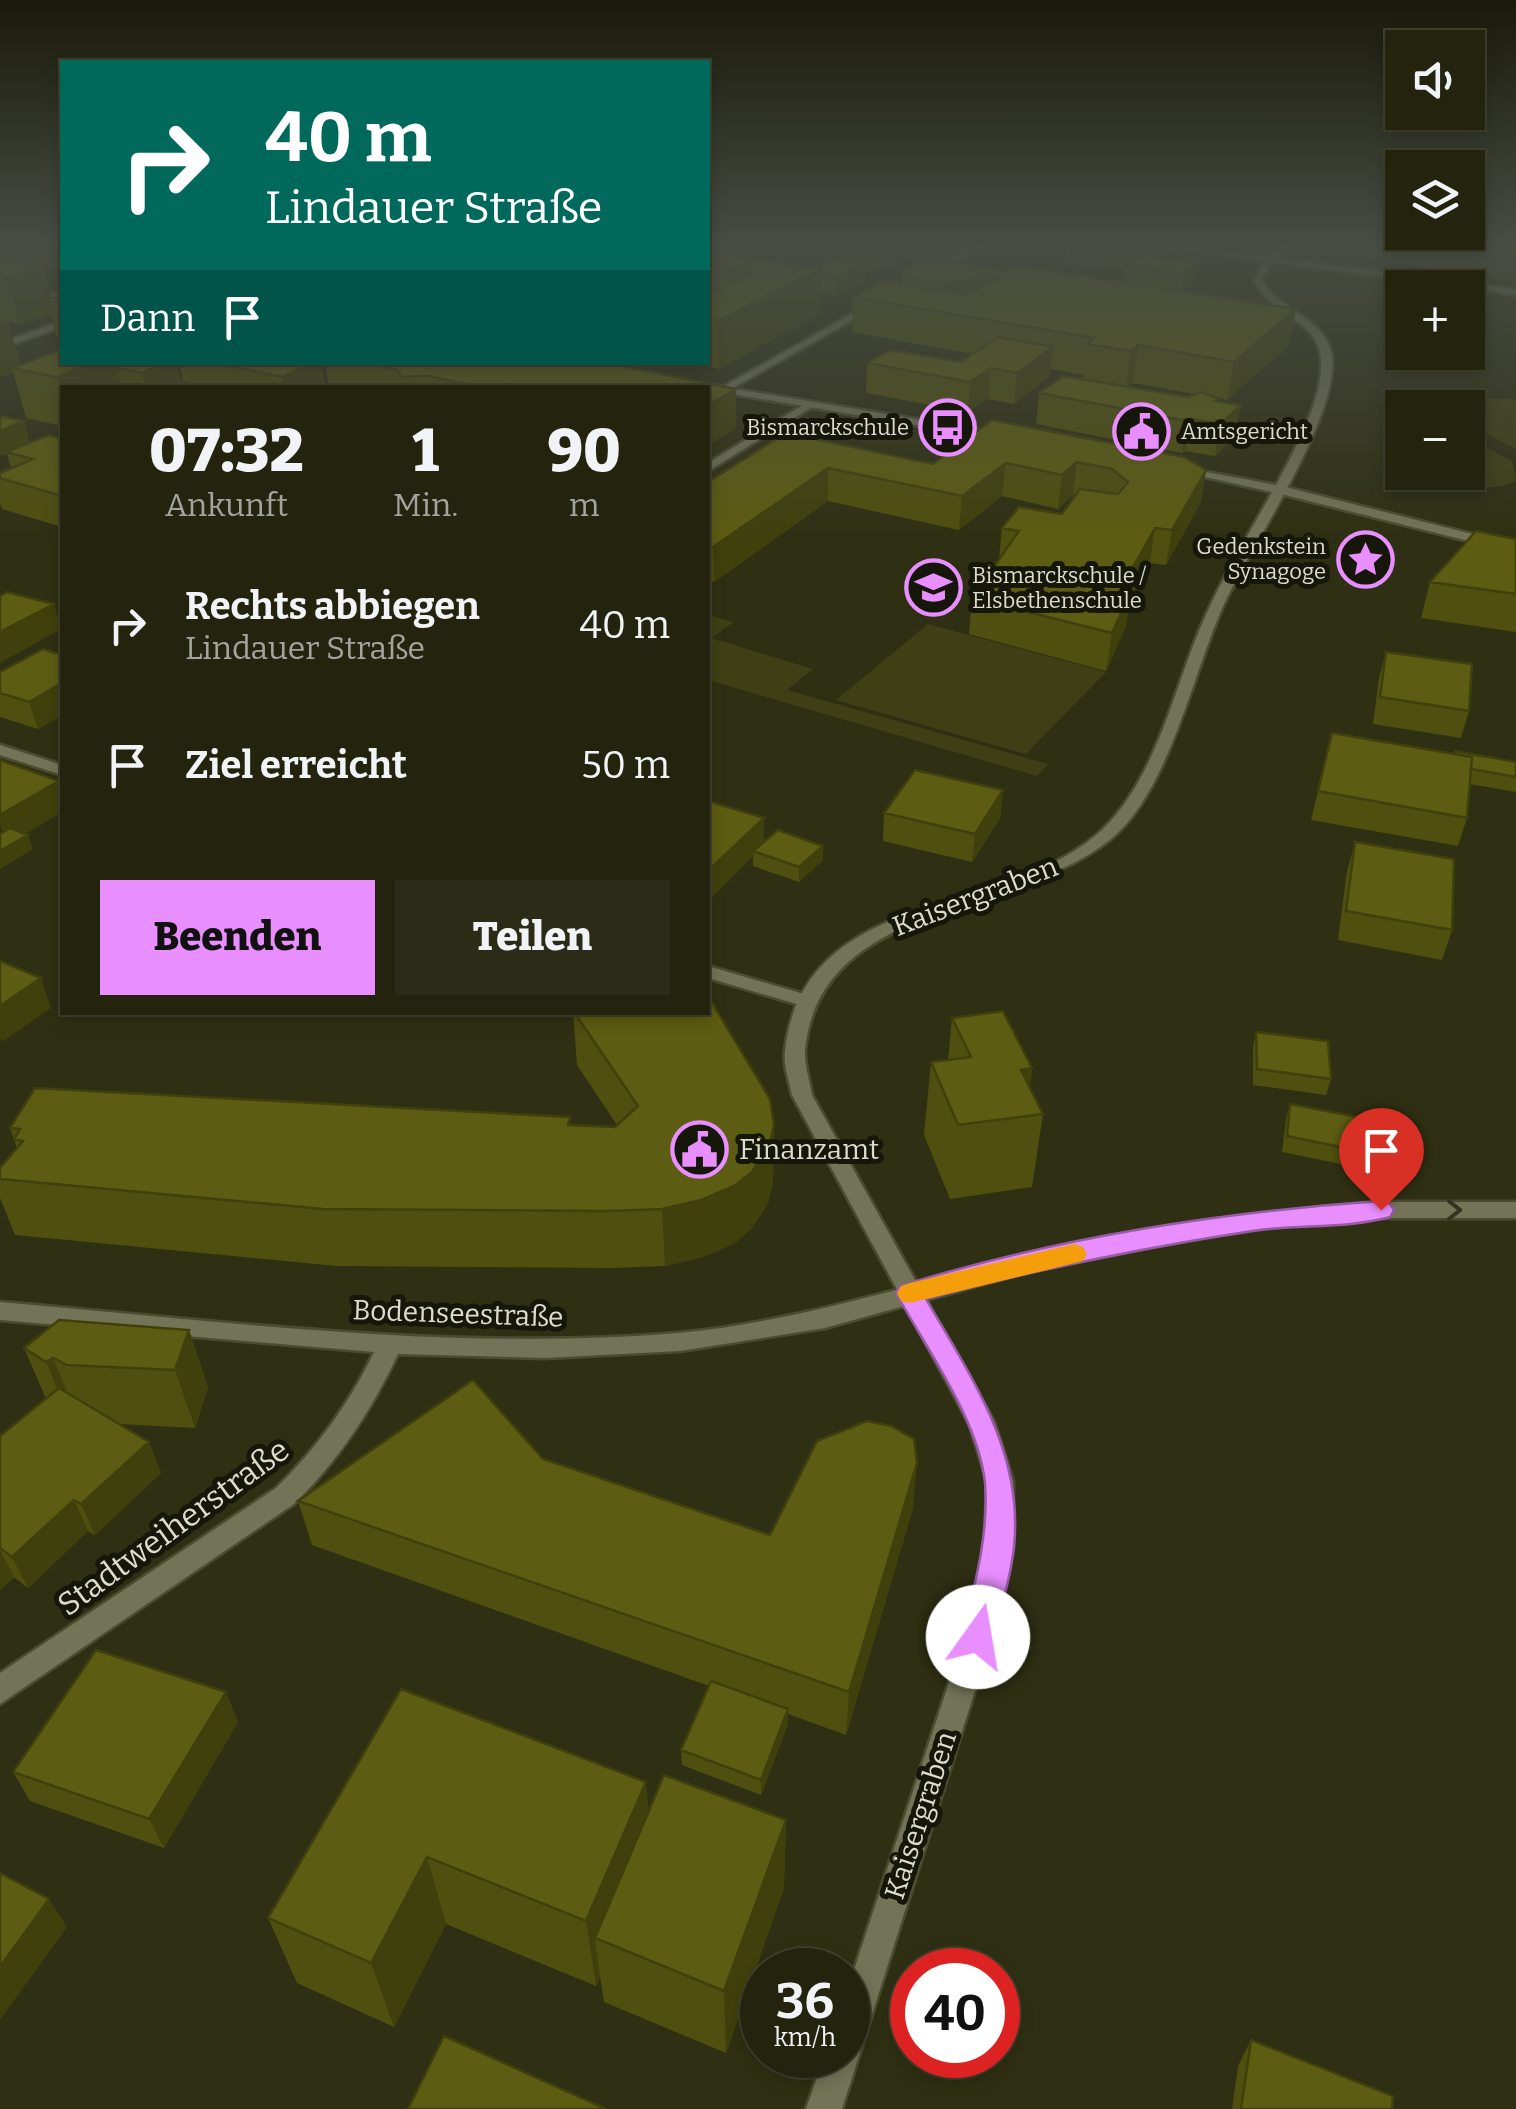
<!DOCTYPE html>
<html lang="de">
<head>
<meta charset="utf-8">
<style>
	:root { --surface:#23230e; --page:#2b2b17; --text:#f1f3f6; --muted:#a3a49e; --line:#40402e; --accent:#e98efe }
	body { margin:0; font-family:Bitter,serif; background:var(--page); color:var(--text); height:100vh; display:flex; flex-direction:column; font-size:38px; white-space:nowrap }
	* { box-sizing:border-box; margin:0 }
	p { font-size:32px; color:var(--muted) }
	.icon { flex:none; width:55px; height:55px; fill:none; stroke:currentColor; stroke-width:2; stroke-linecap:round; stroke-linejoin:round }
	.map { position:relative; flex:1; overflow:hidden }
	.sheet { position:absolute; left:60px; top:385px; width:650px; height:630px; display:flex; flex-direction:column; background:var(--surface); border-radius:0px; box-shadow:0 5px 15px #0003,0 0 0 2px var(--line) }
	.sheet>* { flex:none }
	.banner { position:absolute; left:60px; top:60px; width:650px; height:305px; border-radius:0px; box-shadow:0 5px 15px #0003,0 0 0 2px var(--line); background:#00695c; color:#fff; overflow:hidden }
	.buttons { position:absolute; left:1385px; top:30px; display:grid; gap:20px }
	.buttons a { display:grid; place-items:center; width:100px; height:100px; border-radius:0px; background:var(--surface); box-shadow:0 5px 15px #0003,0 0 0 2px var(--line); font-size:50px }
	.speed { position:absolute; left:740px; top:1948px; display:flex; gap:20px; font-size:50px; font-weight:700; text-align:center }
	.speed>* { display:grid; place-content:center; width:130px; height:130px; border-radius:50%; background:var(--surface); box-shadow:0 5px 15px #0003,0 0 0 2px var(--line); line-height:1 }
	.speed small { font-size:25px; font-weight:400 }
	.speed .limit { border:15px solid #d22; background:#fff; color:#111 }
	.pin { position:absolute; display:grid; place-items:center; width:85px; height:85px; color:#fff; margin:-102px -42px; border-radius:50% 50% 50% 0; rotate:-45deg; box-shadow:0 0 10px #0007 }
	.pin .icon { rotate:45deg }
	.me { position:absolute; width:110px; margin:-55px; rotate:13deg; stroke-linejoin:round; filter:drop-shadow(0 0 8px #0008) }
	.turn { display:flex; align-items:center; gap:35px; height:210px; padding:0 40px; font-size:45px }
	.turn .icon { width:130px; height:130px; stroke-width:2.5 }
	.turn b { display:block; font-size:70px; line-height:85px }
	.then { display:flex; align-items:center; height:95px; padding:0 40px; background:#0003; gap:20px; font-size:38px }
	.eta { display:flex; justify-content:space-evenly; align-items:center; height:170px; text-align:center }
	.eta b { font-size:60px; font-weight:800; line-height:70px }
	.button { display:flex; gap:20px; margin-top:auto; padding:20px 40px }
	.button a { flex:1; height:115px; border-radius:0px; background:var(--accent); color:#111; font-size:40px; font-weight:800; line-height:115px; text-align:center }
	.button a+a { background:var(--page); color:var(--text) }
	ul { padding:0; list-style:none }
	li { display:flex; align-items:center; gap:30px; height:140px; padding:0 40px }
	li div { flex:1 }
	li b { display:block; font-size:38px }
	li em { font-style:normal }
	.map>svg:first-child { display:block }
</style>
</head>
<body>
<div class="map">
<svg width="1516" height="2109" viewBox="0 0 1516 2109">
	<rect width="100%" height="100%" fill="#2f2f13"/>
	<path fill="#3f3f15" d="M1328 243H1516V282L1318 249Z
		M1479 398 1516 399V449L1468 425V408L1445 407Z
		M1489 449 1512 461 1516 481C1485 495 1448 483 1418 473L1468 472V450Z
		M708 615 734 622 711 638 813 669 787 690 1048 764 1037 776 708 680Z
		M928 624 1106 672 1026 754 836 700Z"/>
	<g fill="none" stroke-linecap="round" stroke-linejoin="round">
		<defs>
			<path id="minor" d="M979 243H988L928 278 921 276Z
				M1134 243H1154L1516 289V295Z
				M871 303 879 305 726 392 717 390Z
				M62 321V327L0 349V343Z
				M808 402 817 404 708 471V463Z
				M1281 486 1516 545V553L1277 493 1275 490Z
				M0 745 62 765V775L0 755Z
				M708 966 814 997 817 1001 807 1007 708 978Z
				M1381 1202H1516V1218H1381L1287 1225 1196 1238 1027 1272 825 1328 680 1351 545 1358 398 1354C371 1411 339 1460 294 1504L0 1704V1673L276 1488C317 1448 349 1404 374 1352L0 1320V1302C224 1321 452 1352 678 1333 796 1322 909 1285 1023 1256 1140 1226 1261 1211 1381 1202Z"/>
			<path id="tertiary" d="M1289 243H1298L1272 261 1262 280C1278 311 1327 318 1332 356 1340 414 1252 546 1225 602 1193 671 1170 790 1111 839 1017 916 820 900 805 1050 804 1065 810 1081 812 1095L994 1422 1013 1481V1547L992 1637 842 2109H806L825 2055H848V1988L964 1637 985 1547 987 1481 969 1423 792 1095C789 1081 783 1065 785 1050 804 884 1009 919 1103 829 1156 777 1173 692 1201 626 1221 579 1248 536 1272 492L1174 470 1180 467 1276 485C1294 451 1343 367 1310 333 1291 313 1266 306 1254 280L1266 257Z
				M0 282 62 296V302L0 288Z
				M712 385 999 433 1005 436 999 439 708 390V386Z"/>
		</defs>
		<use href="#minor" stroke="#4b4b31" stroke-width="5"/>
		<use href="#tertiary" stroke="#4b4b31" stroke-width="5"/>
		<use href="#minor" fill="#727357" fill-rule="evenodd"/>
		<use href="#tertiary" fill="#727357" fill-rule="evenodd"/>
	</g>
	<path fill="#4f4f0f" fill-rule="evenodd" d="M1 243H62V266L56 267 5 257Z
		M887 243 897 262 878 271 865 268V284L835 296 820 293V314L719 369 684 362H708V246L741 256 815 268 837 260V245Z
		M914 243H954V244L925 260 903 257 904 248Z
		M1190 243 1188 258 1185 260 1195 281 1183 291 1296 309 1289 345 1227 400 1218 398V401L1235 436 1215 456 1185 451 1182 453 1036 424 1039 393 1083 379 1084 375 1050 369V376L1014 404 988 399 968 412 866 393 867 363 961 362 973 354 852 332 853 297 901 284 902 270 1008 271 1123 282 1125 268 1064 264 1066 246ZM1133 383 1195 394 1188 397 1128 387Z
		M1471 243H1516V256L1469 250Z
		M0 258 44 268 52 299 62 296V338L56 336 51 314 19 324 8 321 20 365 62 362H176L180 380 162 388H62V426L26 418 13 372 0 377Z
		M1423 270 1478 291 1473 310H1468V288H1419Z
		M179 362H320L325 388H165L183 382Z
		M325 362H602L736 389V428L708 446V388H329Z
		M0 416 24 421 30 443 62 439V527L2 509 0 503V473L11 468 7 453 0 456Z
		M992 420 1206 470 1200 504 1166 565 1150 563 1130 599 1126 626 1106 671 969 634 972 598 999 559 1002 528 1062 514 1075 496 1073 495 1058 509 1002 496 959 530 828 501 714 582 708 581V482L786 433 933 464Z
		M1516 539V632L1421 618 1430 582Z
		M1386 652 1469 711 1461 738 1373 724 1379 678Z
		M62 655V715L38 729 0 717V672Z
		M1332 733 1454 754 1516 762V792L1470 784 1467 818 1458 846 1311 820Z
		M1003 790 1000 818 972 862 883 841 884 813Z
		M708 801 764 842 823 846V860L799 882 753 866V856L710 899 708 898Z
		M1355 842 1452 930 1442 960 1338 940 1347 871Z
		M573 1012H708L774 1125 773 1182 768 1203 752 1228 735 1243 703 1257 665 1266 613 1268 337 1266 15 1235 0 1198V1179L17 1148 10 1128 571 1125 615 1127 617 1125 577 1065Z
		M952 1018 1032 1068 1030 1087 1043 1114 1032 1187 950 1199 924 1135 931 1062 948 1060Z
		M1256 1032 1331 1079 1326 1095 1253 1085V1047Z
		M1290 1104 1355 1150 1350 1166 1282 1152 1286 1119Z
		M189 1330 208 1387 195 1428 118 1424 149 1442 161 1473 95 1535 88 1531 28 1588 14 1577 0 1590V1436L46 1399 24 1348Z
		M543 1459 770 1535 913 1508 846 1735 788 1714V1724L761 1795 682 1765 681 1750 709 1686 312 1545 298 1501Z
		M401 1689 649 1811 786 1820 784 1888 726 2053 604 2002 600 1976 596 1986 446 1924 394 2027 297 1983 268 1918Z
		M238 1722 164 1848 30 1801 13 1772Z
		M1251 2040 1392 2109H1232L1238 2066Z"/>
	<path fill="#40400d" d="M941 243H954V244L925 260V251Z
		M1188 243H1190L1188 258 1173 272 1176 253Z
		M898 244 897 262 878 271 879 253Z
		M62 246V266L56 267 51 249Z
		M1198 262 1195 281 1181 293 1184 274Z
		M865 265V284L835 296 836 278Z
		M44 268 52 302 47 300 51 314 19 324 7 278Z
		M821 269 820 314 719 369 718 321Z
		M983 274 980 309 941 312 943 283Z
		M1296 309 1289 345 1227 400 1234 362Z
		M8 321 22 369 12 368 13 372 0 377V324Z
		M1138 345 1133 383 1126 389 1131 351Z
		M1053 347 1050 376 1014 404 1017 373Z
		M93 362H115L122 388H62V398L57 377Z
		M166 362H176L180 380 162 388H145L142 373Z
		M314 362H320L325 388H284L282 377Z
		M991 368 988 399 968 412 970 382Z
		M736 389V428L708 446V405Z
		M1241 405 1235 436 1215 456 1221 424Z
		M1191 419 1185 451 1182 453 1188 421Z
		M24 421 30 443 0 456V431Z
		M1077 462 1073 495 1058 509 1062 475Z
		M1006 463 1002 496 959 530 962 496Z
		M828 468V501L714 582 713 547Z
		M1206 470 1200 504 1166 565 1172 530Z
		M1155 528 1150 563 1130 599 1126 626 1106 671 1112 633 1122 587Z
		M54 604 61 629 0 663V632Z
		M62 683V715L38 729 29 702Z
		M59 781 62 791V812L7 845 0 825V815Z
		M1003 790 1000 818 972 862 975 834Z
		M764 818V846L753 851V856L710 899 709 870Z
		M28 835 33 849 0 869V851Z
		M823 846V860L799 882V867Z
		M41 978 51 1008 2 1042 0 1038V1006Z
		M1032 1068 1026 1116 1021 1070Z
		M774 1125 773 1182 768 1203 752 1228 735 1243 703 1257 665 1266 662 1209Z
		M189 1330 208 1387 195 1428 175 1370Z
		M53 1358 77 1415 70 1419 46 1362Z
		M149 1442 161 1473 95 1535 81 1504Z
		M917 1463 913 1508 846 1735 849 1692Z
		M74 1500 88 1531 28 1588 12 1557Z
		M0 1550 14 1577 0 1590Z
		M226 1692 238 1722 164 1848 149 1819Z
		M788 1709V1724L761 1795V1780Z
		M646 1782 653 1851 595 1938 600 1976 596 1986 586 1921Z
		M786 1820 784 1888 726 2053 724 1991Z
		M427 1857 446 1924 394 2027 371 1963Z
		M49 1899 67 1927 0 2020V1967Z"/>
	<path fill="#5c5c12" stroke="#40400d" stroke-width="2.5" d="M18 243H62V246L51 249Z
		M844 243H887L898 244 879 253 837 245Z
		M914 243H941L925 251 904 248Z
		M1071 243H1188L1176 253 1066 246Z
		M708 246 741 252 734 255 821 269 718 321 708 319V295L752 273 708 266Z
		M1141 254 1198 262 1184 274 1125 266Z
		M0 258 44 268 7 278 0 277Z
		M835 259 865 265 836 278 821 275V269L815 268Z
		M936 260 1008 271 1017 266 1296 309 1234 362 1138 345 1131 351 1087 344 1094 338 853 297 882 281 966 295 999 277 983 274 970 281 943 283 915 280 902 270 913 263Z
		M1423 270 1475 276 1478 291H1468V288H1425Z
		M62 296V304L47 300Z
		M999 337 1053 347 1017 373 991 368 970 382 867 363 891 350 961 362Z
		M62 349V362H94L57 377 12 368Z
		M115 362H167L142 373 117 368Z
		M211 362H314L282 377Z
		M362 362H602L736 389 708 405V388H471L470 385 429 376 401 377 398 370Z
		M1063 376 1188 397 1201 392 1218 398 1215 401 1241 405 1221 424 1191 419 1188 421 1039 393Z
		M180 381 212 388H165Z
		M0 416 24 421 0 431Z
		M992 420 1184 457 1206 470 1172 530 1155 528 1122 587 1132 589 1112 633 972 598 1019 531 1002 528 1019 507 1062 514 1080 489 1118 494 1128 482 1112 469 1077 462 1062 475 1006 463 962 496 828 468 713 547 708 546V482L786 433 933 464Z
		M49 435 62 439V496L0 478V473L33 459 6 452Z
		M1476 531 1516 539V594L1430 582Z
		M7 592 54 604 0 632V596Z
		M43 649 62 655V683L29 702 0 693V672Z
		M1386 652 1472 664 1469 711 1380 697Z
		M1332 733 1472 757 1467 818 1318 791Z
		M1455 751 1516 762V777L1471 769 1472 757 1455 754Z
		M0 760 59 781 0 815Z
		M915 770 1003 790 975 834 884 813Z
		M708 801 764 818 709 870 708 869Z
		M10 828 28 835 0 851V834Z
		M778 830 823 846 799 867 753 851Z
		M1355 842 1454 859 1452 930 1346 911Z
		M0 961 41 978 0 1006Z
		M708 996 770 1099 774 1125 769 1146 752 1172 734 1186 701 1200 662 1209 608 1211 323 1209 0 1179V1168L23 1141 14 1139 20 1129 10 1128 35 1088 570 1117 568 1125 615 1127 638 1106 574 1012H708Z
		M1003 1011 1032 1068 1021 1070 1043 1114 958 1125 931 1062 971 1057 952 1018Z
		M1256 1032 1328 1041 1331 1079 1257 1069Z
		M1290 1104 1357 1117 1355 1150 1287 1136Z
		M59 1320 189 1330 175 1370 67 1365 53 1358 46 1362 24 1348Z
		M473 1380 543 1459 770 1535 817 1441 867 1421 891 1426 914 1439 917 1463 849 1692 298 1501Z
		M59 1388 149 1442 81 1504 74 1500 12 1557 0 1548V1436Z
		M96 1650 226 1692 149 1819 13 1772Z
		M711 1681 788 1709 761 1780 681 1750Z
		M401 1689 646 1782 586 1921 427 1857 371 1963 268 1918Z
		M664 1775 786 1820 724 1991 595 1938Z
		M0 1873 49 1899 0 1967Z
		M444 2036 606 2109H408Z
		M1251 2040 1393 2096 1392 2109H1241Z"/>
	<defs><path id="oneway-chevron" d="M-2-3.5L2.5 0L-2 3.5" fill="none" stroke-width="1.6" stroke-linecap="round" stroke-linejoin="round" transform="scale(2.5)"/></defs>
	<use stroke="#323321" href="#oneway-chevron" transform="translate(1454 1210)"/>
	<linearGradient id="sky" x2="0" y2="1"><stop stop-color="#1a1a0a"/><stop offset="0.45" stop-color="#474d44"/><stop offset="1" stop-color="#474d44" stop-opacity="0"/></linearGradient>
	<rect width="1516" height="538" fill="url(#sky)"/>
	<path fill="#e98efe" stroke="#975ca5" stroke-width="2.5" d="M1381 1201 1390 1204 1394 1210 1390 1217C1347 1229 1296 1224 1252 1231 1142 1248 1034 1270 926 1299 971 1377 1024 1452 1014 1547 1011 1577 1001 1608 994 1637L990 1648 978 1652 967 1648 962 1637C974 1587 989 1536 985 1483 979 1421 926 1348 896 1293L900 1286C1055 1238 1220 1212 1381 1201Z"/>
	<path fill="#f59e0b" d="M1074 1244 1083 1247 1087 1254 1083 1261 910 1303 901 1301 897 1293 901 1286 910 1283Z"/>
	<defs>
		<symbol id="bus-ring" viewBox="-11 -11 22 22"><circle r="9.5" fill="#16170a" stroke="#e98efe" stroke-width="1.5"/><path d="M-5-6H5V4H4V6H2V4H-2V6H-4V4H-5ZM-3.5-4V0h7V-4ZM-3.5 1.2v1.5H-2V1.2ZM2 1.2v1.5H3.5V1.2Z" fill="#e98efe"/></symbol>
		<symbol id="civic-ring" viewBox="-11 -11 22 22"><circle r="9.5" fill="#16170a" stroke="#e98efe" stroke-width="1.5"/><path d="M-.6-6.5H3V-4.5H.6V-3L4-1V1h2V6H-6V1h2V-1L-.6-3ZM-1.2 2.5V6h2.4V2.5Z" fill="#e98efe"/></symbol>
		<symbol id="sight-ring" viewBox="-11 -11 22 22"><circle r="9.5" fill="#16170a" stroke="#e98efe" stroke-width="1.5"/><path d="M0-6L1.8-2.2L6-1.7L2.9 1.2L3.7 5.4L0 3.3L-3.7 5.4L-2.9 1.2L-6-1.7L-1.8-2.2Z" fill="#e98efe"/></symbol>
		<symbol id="school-ring" viewBox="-11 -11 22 22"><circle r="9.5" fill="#16170a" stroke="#e98efe" stroke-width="1.5"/><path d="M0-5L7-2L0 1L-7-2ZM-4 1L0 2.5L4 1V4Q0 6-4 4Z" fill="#e98efe"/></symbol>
	</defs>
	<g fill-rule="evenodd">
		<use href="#bus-ring" x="916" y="396" width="63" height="63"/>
		<use href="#civic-ring" x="1110" y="400" width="63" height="63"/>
		<use href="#sight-ring" x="1334" y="528" width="63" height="63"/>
		<use href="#school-ring" x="902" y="556" width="63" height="63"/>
		<use href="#civic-ring" x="668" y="1118" width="63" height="63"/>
	</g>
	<g text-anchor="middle" stroke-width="10" stroke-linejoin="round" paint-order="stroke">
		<g font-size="22" fill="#dcddcc" stroke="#16170a" text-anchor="end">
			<text x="909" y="435">Bismarckschule</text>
			<text x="1181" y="439" text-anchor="start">Amtsgericht</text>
			<text x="1326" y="554">Gedenkstein<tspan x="1326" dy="25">Synagoge</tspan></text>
			<text x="972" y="583" text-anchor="start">Bismarckschule /<tspan x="972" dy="25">Elsbethenschule</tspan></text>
		</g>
		<g font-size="28" fill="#dcddcc" stroke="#16170a">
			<text transform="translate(975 896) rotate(-21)" y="10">Kaisergraben</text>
			<text transform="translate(458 1313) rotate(2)" y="10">Bodenseestraße</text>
			<text transform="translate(920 1815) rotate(-72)" y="10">Kaisergraben</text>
		</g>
		<g font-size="28" fill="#dcddcc" stroke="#16170a" text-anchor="start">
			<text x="739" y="1159">Finanzamt</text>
		</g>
		<g font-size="32" fill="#dcddcc" stroke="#16170a">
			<text transform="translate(173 1527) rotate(-36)" y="11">Stadtweiherstraße</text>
		</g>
	</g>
</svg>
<div class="buttons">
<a><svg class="icon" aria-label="sound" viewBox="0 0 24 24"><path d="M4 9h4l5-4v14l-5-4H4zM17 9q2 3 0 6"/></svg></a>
<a><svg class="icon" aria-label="layers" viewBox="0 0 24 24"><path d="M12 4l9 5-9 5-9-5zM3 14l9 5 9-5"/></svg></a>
<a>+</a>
<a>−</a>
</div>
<div class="speed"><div>36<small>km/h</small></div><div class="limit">40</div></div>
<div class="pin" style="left:1381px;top:1210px;background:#d93025"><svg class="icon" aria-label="arrive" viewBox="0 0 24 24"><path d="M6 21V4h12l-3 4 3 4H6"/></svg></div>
<svg class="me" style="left:978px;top:1637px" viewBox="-20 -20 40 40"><circle r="19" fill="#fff"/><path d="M0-13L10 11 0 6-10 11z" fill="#e98efe"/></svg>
<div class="banner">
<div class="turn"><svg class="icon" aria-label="right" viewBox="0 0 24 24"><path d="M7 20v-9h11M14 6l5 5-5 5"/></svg><div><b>40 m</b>Lindauer Straße</div></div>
<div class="then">Dann<svg class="icon" aria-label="arrive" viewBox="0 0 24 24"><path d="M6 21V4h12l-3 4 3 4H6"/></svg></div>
</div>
<section class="sheet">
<div class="eta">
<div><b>07:32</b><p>Ankunft</p></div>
<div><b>1</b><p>Min.</p></div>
<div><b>90</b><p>m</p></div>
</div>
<ul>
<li><svg class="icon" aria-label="right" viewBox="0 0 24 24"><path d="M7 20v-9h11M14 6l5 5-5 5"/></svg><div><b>Rechts abbiegen</b><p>Lindauer Straße</p></div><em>40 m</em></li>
<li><svg class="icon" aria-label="arrive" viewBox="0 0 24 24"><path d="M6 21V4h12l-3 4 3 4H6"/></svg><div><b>Ziel erreicht</b></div><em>50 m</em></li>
</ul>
<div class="button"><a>Beenden</a><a>Teilen</a></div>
</section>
</div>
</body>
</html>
